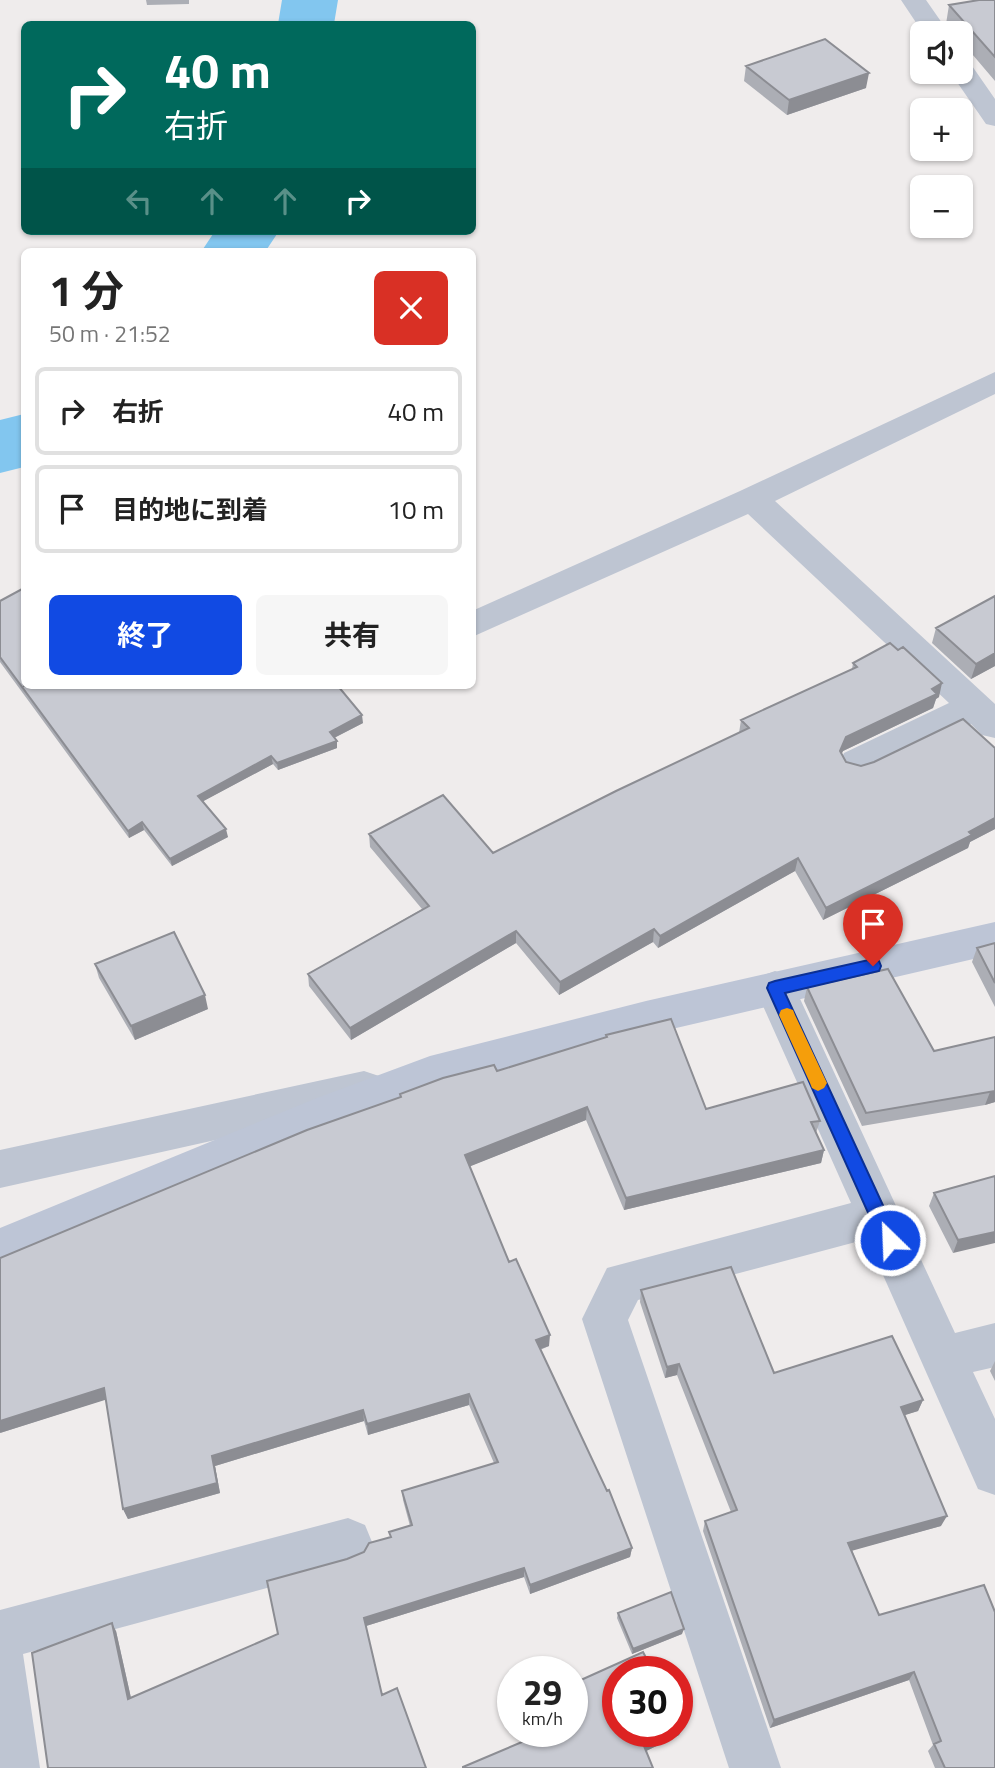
<!DOCTYPE html>
<html lang="ja">
<head>
<meta charset="utf-8">
<style>
	:root { --surface:#fff; --page:#f6f6f6; --text:#222; --muted:#767676; --line:#e0e0e0; --accent:#114ae3 }
	body { margin:0; font-family:"Titillium Web","Noto Sans JP",sans-serif; background:var(--page); color:var(--text); height:100vh; display:flex; flex-direction:column; font-size:26px; white-space:nowrap }
	* { box-sizing:border-box; margin:0 }
	p { font-size:23px; color:var(--muted) }
	.icon { flex:none; width:38px; height:38px; fill:none; stroke:currentColor; stroke-width:2; stroke-linecap:round; stroke-linejoin:round }
	.map { position:relative; flex:1; overflow:hidden }
	.drawer { position:absolute; left:21px; top:248px; width:455px; height:441px; display:flex; flex-direction:column; background:var(--surface); border-radius:10px; box-shadow:0 2px 5px #0004 }
	.drawer>* { flex:none }
	.hud { position:absolute; left:21px; top:21px; width:455px; height:214px; border-radius:10px; box-shadow:0 2px 5px #0004; background:#00695c; color:#fff; overflow:hidden }
	.controls { position:absolute; left:910px; top:21px; display:grid; gap:14px }
	.controls a { display:grid; place-items:center; width:63px; height:63px; border-radius:10px; background:var(--surface); box-shadow:0 2px 5px #0004; font-size:35px }
	.speed { position:absolute; left:497px; top:1656px; display:flex; gap:14px; font-size:35px; font-weight:700; text-align:center }
	.speed>* { display:grid; place-content:center; width:91px; height:91px; border-radius:50%; background:var(--surface); box-shadow:0 2px 5px #0004; line-height:1 }
	.speed small { font-size:18px; font-weight:400 }
	.speed .limit { border:10px solid #d22; background:#fff; color:#111 }
	.pin { position:absolute; display:grid; place-items:center; width:60px; height:60px; color:#fff; margin:-72px -30px; border-radius:50% 50% 50% 0; rotate:-45deg; box-shadow:0 0 7px #0007 }
	.pin .icon { rotate:45deg }
	.me { position:absolute; width:77px; margin:-38px; rotate:336deg; stroke-linejoin:round; filter:drop-shadow(0 0 5px #0008) }
	.turn { display:flex; align-items:center; gap:24px; height:147px; padding:0 28px; font-size:32px }
	.turn .icon { width:91px; height:91px; stroke-width:2.5 }
	.turn b { display:block; font-size:49px; line-height:60px }
	.lanes { display:flex; align-items:center; height:66px; padding:0 28px; background:#0003; justify-content:center; gap:35px; direction:ltr }
	.lanes .off { opacity:.35 }
	.round { display:grid; place-items:center; flex:none; width:74px; height:74px; border-radius:10px; background:var(--page) }
	.overview { display:flex; align-items:center; justify-content:space-between; height:119px; padding:0 28px }
	h1 { font-size:42px; font-weight:700; line-height:52px }
	.cta { display:flex; gap:14px; margin-top:auto; padding:14px 28px }
	.cta a { flex:1; height:80px; border-radius:10px; background:var(--accent); color:#fff; font-size:28px; font-weight:700; line-height:80px; text-align:center }
	.cta a+a { background:var(--page); color:var(--text) }
	ul { padding:0; list-style:none }
	li { display:flex; align-items:center; gap:21px; height:88px; margin:0 14px 10px; padding:0 14px; border:4px solid var(--line); border-radius:10px }
	li div { flex:1 }
	li b { display:block; font-size:26px }
	li em { font-style:normal }
	.map>svg:first-child { display:block }
</style>
</head>
<body>
<div class="map">
<svg width="995" height="1768" viewBox="0 0 995 1768">
	<rect width="100%" height="100%" fill="#efecec"/>
	<g fill="none" stroke-linecap="round" stroke-linejoin="round">
		<path fill="#82c6ef" fill-rule="evenodd" d="M282 0H338L334 24H278Z
			M215 231H279L265 252H201Z
			M24 414V467L0 473V420Z"/>
		<path fill="#bec5d2" fill-rule="evenodd" d="M901 0H926L949 33H923Z
			M961 61 970 63 995 99V126L986 124 950 72H961Z
			M995 372V394L775 501 995 704V738L982 735 971 724 870 773 857 777 844 773 839 763 844 753 949 703 748 514 472 637V611L740 491Z
			M775 971 789 976 795 988 955 1333 995 1323V1367L973 1372 995 1419V1495L978 1489 867 1239 638 1300 628 1320 781 1768H729L582 1319 607 1268 851 1203 755 988 761 976Z
			M364 1071 379 1076 385 1089 379 1102 364 1107 0 1188V1150Z
			M348 1518 365 1525 372 1542 365 1559 348 1566 23 1654 40 1768H0V1610Z"/>
		<path fill="#bdc5d6" fill-rule="evenodd" d="M995 922V954L646 1035 433 1091 347 1124 0 1269V1228L317 1098 430 1056 646 1001Z"/>
	</g>
	<path fill="#acaeb5" d="M146 0H189V4L147 5Z
		M995 0V81L961 41V33H954L946 24 949 5Z
		M746 66 866 88 787 115 744 81Z
		M0 601 363 723 334 738 337 741V748L278 770 273 764 203 801 228 837 172 866 144 830 129 838 0 662Z
		M936 628 995 666 971 679 932 643Z
		M853 663 939 697 936 699 933 708 843 751 841 754 846 762 861 766 995 748V829L970 842 968 848 823 920 795 871 658 948 653 942 559 995 516 943 351 1040 309 986 308 974 422 909 370 847 369 834 493 853 739 733 741 720 852 669Z
		M995 943V1007L972 962 977 948Z
		M95 964 208 1009 135 1040 99 978Z
		M807 987 934 1051 995 1037V1102L985 1105 862 1126 804 1001Z
		M606 1035 706 1109 820 1121 816 1133 824 1150 821 1163 624 1210 586 1120 470 1166 509 1262 549 1346 540 1350 632 1548 630 1557 530 1594 524 1577 366 1626 382 1695 426 1768H48L116 1631 131 1698 278 1634 347 1559 364 1552 410 1526 403 1500 402 1491 494 1463 469 1405 368 1435 364 1421 215 1466 220 1493 128 1519 123 1509 106 1399 0 1433 400 1097V1094L497 1071 606 1038Z
		M995 1176 953 1253 929 1206 934 1193Z
		M641 1290 774 1373 923 1400 918 1411 904 1415 941 1526 852 1550 879 1615 995 1768H935L928 1751 933 1745 909 1680 770 1728 703 1531 705 1521 731 1512 677 1375 665 1378 640 1302Z
		M995 1361V1381L990 1371Z
		M618 1613 682 1634 632 1654 617 1618Z
		M572 1684 682 1728 679 1735 646 1751 576 1719 572 1710Z"/>
	<path fill="#8c8d93" d="M869 73 866 88 787 115 789 100Z
		M995 653V666L971 679 976 664Z
		M942 683 939 697 936 699 933 708 843 751 837 764 840 751 846 737Z
		M362 715 363 723 330 740V732Z
		M337 741V748L278 770 277 763Z
		M271 756 273 764 200 803 198 796Z
		M995 818V829L970 842 968 848 823 920 826 908Z
		M142 822 144 830 129 838 128 831Z
		M226 829 228 837 172 866 170 859Z
		M798 858 795 871 658 948 660 936Z
		M654 929 653 942 559 995 560 982Z
		M516 931V943L351 1040 350 1028Z
		M205 995 208 1009 135 1040 131 1026Z
		M995 1091V1102L985 1105 990 1092Z
		M587 1107 586 1120 466 1168 465 1155Z
		M824 1150 821 1163 624 1210 626 1198Z
		M995 1232V1243L953 1253 958 1240Z
		M550 1335 549 1346 535 1351 536 1340Z
		M679 1364 677 1375 665 1378 667 1367Z
		M104 1388 108 1399 0 1433V1421Z
		M469 1394V1405L368 1435 367 1424Z
		M923 1400 918 1411 896 1418 901 1407Z
		M363 1410 364 1421 215 1466 220 1493 128 1519 123 1509 212 1456Z
		M947 1516 941 1526 844 1553 848 1543Z
		M632 1548 630 1557 530 1594V1585Z
		M524 1568V1577L366 1626 364 1618Z
		M112 1623 116 1631 133 1707 128 1699Z
		M684 1629 682 1634 632 1654 633 1649Z
		M914 1672 909 1680 770 1728 774 1720Z
		M682 1728 679 1735 642 1753 644 1746Z"/>
	<path fill="#c8cad2" stroke="#8c8d93" stroke-width="2" d="M979 0H995V57L949 5Z
		M825 39 869 73 789 100 746 66Z
		M24 588V686H338L362 715 330 732 337 741 277 763 271 756 198 796 226 829 170 859 142 822 128 831 0 657V601Z
		M995 596V653L976 664 936 628Z
		M890 643 898 650 903 647 942 683 932 689 937 694 846 737 840 751 846 762 861 766 874 762 963 719 995 748V818L969 832 972 835 826 908 798 858 660 936 654 929 560 982 516 931 350 1028 308 974 429 906 369 834 443 795 493 853 616 791 749 728 741 720 857 667 853 663Z
		M174 932 205 995 131 1026 95 964Z
		M995 943V983L977 948Z
		M888 969 934 1051 995 1037V1091L866 1113 807 987Z
		M671 1019 706 1109 803 1082 820 1121 811 1122 824 1150 626 1198 587 1107 465 1155 509 1262 516 1259 550 1335 536 1340 607 1491 609 1490 632 1548 530 1585 524 1568 364 1618 382 1695 397 1688 426 1768H48L32 1653 112 1623 128 1699 278 1634 267 1581 347 1559 364 1552 369 1543 391 1537 389 1532 412 1525 402 1491 498 1462 469 1394 367 1424 363 1410 212 1456 217 1483 123 1509 104 1388 0 1421V1258L307 1130 401 1097 400 1094 443 1078 494 1065 497 1071 607 1037 606 1035Z
		M995 1176V1232L958 1240 934 1193Z
		M731 1267 774 1373 892 1336 923 1400 901 1407 947 1516 848 1543 879 1615 984 1585 995 1612V1768H945L934 1744 941 1741 914 1672 774 1720 705 1521 737 1510 679 1364 667 1367 641 1290Z
		M671 1592 684 1629 633 1649 618 1613Z
		M643 1652 653 1671H618V1731H676L644 1746 653 1768H463V1767L548 1731H572V1720L579 1718 572 1699V1684Z
		M677 1719 682 1728 677 1730Z"/>
	<path fill="#114ae3" stroke="#0b3094" stroke-width="2" d="M873 959 879 961 881 966 879 971 785 993 899 1240 896 1246 890 1248 883 1246 767 988 769 983 775 981Z"/>
	<path fill="#f59e0b" d="M787 1008 793 1010 795 1015 827 1083 824 1088 818 1091 812 1088 810 1083 779 1015 781 1010Z"/>
</svg>
<div class="controls">
<a><svg class="icon" aria-label="sound" viewBox="0 0 24 24"><path d="M4 9h4l5-4v14l-5-4H4zM17 9q2 3 0 6"/></svg></a>
<a>+</a>
<a>−</a>
</div>
<div class="speed"><div>29<small>km/h</small></div><div class="limit">30</div></div>
<div class="pin" style="left:873px;top:966px;background:#d93025"><svg class="icon" aria-label="arrive" viewBox="0 0 24 24"><path d="M6 21V4h12l-3 4 3 4H6"/></svg></div>
<svg class="me" style="left:890px;top:1240px" viewBox="-20 -20 40 40"><circle r="17" fill="#114ae3" stroke="#fff" stroke-width="3"/><path d="M0-11L8 9 0 5-8 9z" fill="#fff"/></svg>
<div class="hud">
<div class="turn"><svg class="icon" aria-label="right" viewBox="0 0 24 24"><path d="M7 20v-9h11M14 6l5 5-5 5"/></svg><div><b>40 m</b>右折</div></div>
<div class="lanes"><svg class="icon off" aria-label="left" viewBox="0 0 24 24"><path d="M17 20v-9H6M10 6l-5 5 5 5"/></svg><svg class="icon off" aria-label="ahead" viewBox="0 0 24 24"><path d="M12 20V5M6 11l6-6 6 6"/></svg><svg class="icon off" aria-label="ahead" viewBox="0 0 24 24"><path d="M12 20V5M6 11l6-6 6 6"/></svg><svg class="icon" aria-label="right" viewBox="0 0 24 24"><path d="M7 20v-9h11M14 6l5 5-5 5"/></svg></div>
</div>
<section class="drawer">
<div class="overview"><div><h1>1 分</h1><p>50 m · 21:52</p></div><a class="round" style="background:#d93025;color:#fff"><svg class="icon" aria-label="close" viewBox="0 0 24 24"><path d="M6 6l12 12M18 6L6 18"/></svg></a></div>
<ul>
<li><svg class="icon" aria-label="right" viewBox="0 0 24 24"><path d="M7 20v-9h11M14 6l5 5-5 5"/></svg><div><b>右折</b></div><em>40 m</em></li>
<li><svg class="icon" aria-label="arrive" viewBox="0 0 24 24"><path d="M6 21V4h12l-3 4 3 4H6"/></svg><div><b>目的地に到着</b></div><em>10 m</em></li>
</ul>
<div class="cta"><a>終了</a><a>共有</a></div>
</section>
</div>
</body>
</html>
